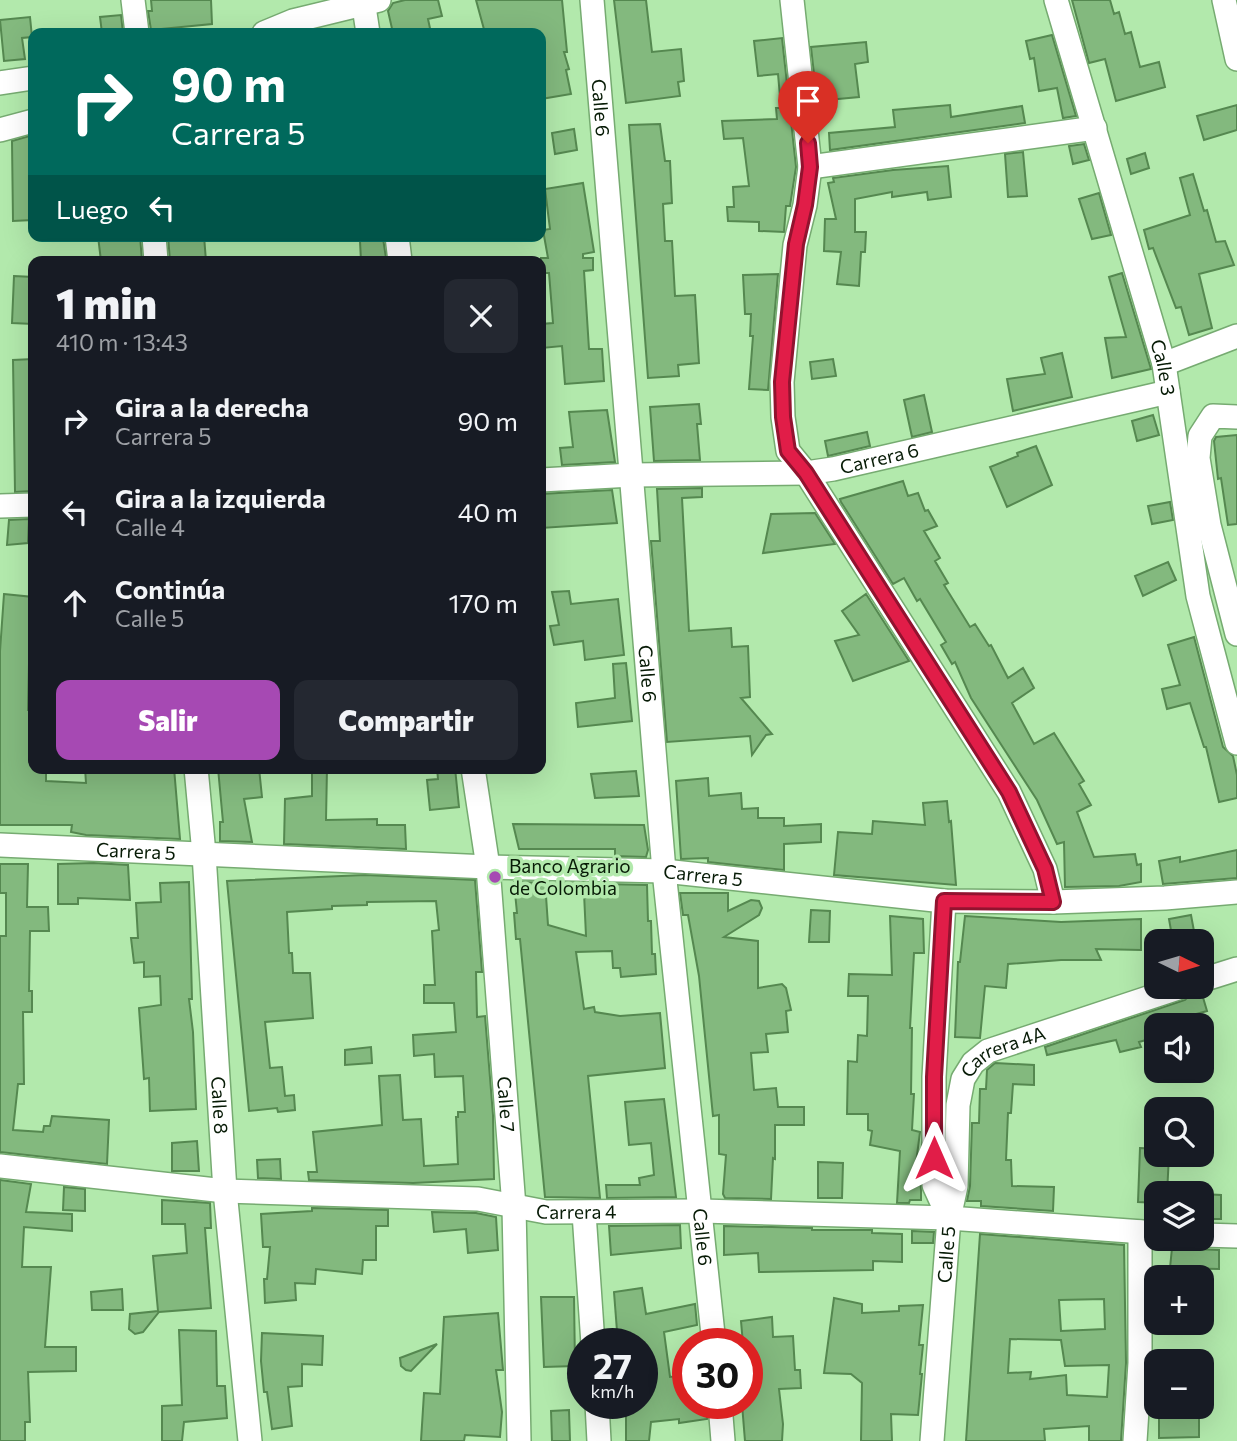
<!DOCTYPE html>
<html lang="es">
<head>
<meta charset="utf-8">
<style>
	:root { --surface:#171b24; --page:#242831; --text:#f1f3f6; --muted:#9ea1a6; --accent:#a649b3 }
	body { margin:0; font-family:Commissioner,sans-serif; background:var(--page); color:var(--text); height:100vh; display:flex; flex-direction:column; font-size:26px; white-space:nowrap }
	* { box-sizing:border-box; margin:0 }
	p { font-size:23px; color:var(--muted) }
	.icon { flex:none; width:38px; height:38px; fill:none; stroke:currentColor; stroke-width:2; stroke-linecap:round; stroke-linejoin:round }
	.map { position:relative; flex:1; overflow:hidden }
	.sheet { position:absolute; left:28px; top:256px; width:518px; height:518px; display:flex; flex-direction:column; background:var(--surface); border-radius:14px; box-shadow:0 7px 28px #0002 }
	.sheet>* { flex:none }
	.banner { position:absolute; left:28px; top:28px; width:518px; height:214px; border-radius:14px; box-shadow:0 7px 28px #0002; background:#00695c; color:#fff; overflow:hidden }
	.needle { width:46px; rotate:95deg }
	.fabs { position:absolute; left:1144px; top:929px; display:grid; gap:14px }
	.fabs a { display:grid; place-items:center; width:70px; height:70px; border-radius:14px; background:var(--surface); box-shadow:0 7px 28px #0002; font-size:35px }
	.speed { position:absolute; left:567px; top:1328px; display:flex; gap:14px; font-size:35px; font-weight:700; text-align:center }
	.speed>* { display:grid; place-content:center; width:91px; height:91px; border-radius:50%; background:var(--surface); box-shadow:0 7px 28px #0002; line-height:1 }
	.speed small { font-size:18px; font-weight:400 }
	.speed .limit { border:10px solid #d22; background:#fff; color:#111 }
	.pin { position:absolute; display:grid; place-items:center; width:60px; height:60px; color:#fff; margin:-72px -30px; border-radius:50% 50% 50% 0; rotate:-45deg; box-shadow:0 0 7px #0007 }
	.pin .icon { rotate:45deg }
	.me { position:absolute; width:77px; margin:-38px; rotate:0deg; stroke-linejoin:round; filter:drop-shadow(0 0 5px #0008) }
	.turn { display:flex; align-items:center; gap:24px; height:147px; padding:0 28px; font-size:32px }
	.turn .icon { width:91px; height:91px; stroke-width:2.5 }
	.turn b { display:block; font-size:49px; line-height:60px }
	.then { display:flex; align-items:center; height:66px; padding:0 28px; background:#0003; gap:14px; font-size:26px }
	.round { display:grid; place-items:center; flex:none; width:74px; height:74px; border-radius:14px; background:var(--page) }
	.headline { display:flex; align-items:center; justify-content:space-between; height:119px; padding:0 28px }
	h1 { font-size:42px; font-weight:800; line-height:52px }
	.action { display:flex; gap:14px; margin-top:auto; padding:14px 28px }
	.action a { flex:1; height:80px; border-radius:14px; background:var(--accent); color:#fff; font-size:28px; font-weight:800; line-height:80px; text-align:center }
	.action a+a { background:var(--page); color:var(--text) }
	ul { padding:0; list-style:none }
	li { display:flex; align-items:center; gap:21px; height:91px; padding:0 28px }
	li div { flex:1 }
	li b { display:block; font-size:26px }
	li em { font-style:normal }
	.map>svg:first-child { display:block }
</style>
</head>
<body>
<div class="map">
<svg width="1237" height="1441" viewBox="0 0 1237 1441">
	<rect width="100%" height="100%" fill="#b2e9ac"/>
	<path fill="#83b97e" stroke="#558850" stroke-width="2" fill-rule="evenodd" d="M151 0H211L212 24 151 30 148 11H152Z
		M405 0H438L442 16 428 19 431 33H393L388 11 393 3Z
		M476 0H562L567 52H564L569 69 566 70 571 94 541 99V33H485Z
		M614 0H646L652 52 681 49 684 81 678 82 680 96 626 103Z
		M1072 0H1110L1114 14 1119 12 1125 34 1131 32 1140 67 1159 62 1165 87 1116 101 1105 59 1089 63Z
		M121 15 123 33H102L100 17Z
		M30 17 32 37 22 38 25 59 4 61 0 20Z
		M1052 35 1076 116 1063 118 1057 88 1039 91 1034 58 1030 59 1026 41Z
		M782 38 796 167 790 206H786L784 232 759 231V222L728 221 727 207H734L733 187 749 186 743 138 724 139 722 121 777 119 776 108H781L778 74 758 76 754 41Z
		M866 42 868 62 855 64 859 97 817 101 811 47Z
		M950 105 951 117 1022 106 1025 123 830 150 829 133 895 127 893 110Z
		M1237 105V130L1204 140 1197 116Z
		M660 124 665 161H670L672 203 663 204 665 241H672L675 296 695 295 699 363 678 365 679 376 648 378 629 125Z
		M574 129 577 150 555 154 552 133Z
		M33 135V220L13 221 12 141Z
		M1084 144 1089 160 1073 164 1069 146Z
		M1023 152 1027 196 1008 197 1005 154Z
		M1145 153 1149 168 1131 174 1127 159Z
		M948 166 951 197 928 200 927 192 892 197V192L855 199V232H866L865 252H861L859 286 837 284 841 252 824 251 825 219H836L828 183 834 182 833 178 893 170Z
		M1193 174 1204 211 1207 210 1216 242 1225 241 1234 265 1199 274 1212 328 1189 335 1181 307 1176 308 1153 248 1149 249 1144 230 1190 215 1180 178Z
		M583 183 594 252 583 254V258H593V270L584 271 589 349H602L604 381 565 384 562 346 542 348 541 324 553 323 549 273H541V258H548L543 230 550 229 545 189Z
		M1099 193 1111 235 1092 239 1079 199Z
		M98 236H140L142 261H101Z
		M168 236H204L206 261H170Z
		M383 238 386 258 361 261 360 241Z
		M1122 273 1151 369 1112 378 1105 338 1126 337 1109 277Z
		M778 274 768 390 749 389 753 336H750L751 314H745L743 275Z
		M14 276 33 277V324L12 323Z
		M1062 353 1072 397 1013 411 1007 379 1045 374 1041 358Z
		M33 359V487H31V491L15 492 13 360Z
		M833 359 836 376 812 379 810 362Z
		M924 395 932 432 912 437 904 400Z
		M699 404 701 424H697L700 460 654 461 650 407Z
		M607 410 615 462 562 465 560 448 573 447 569 412Z
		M1153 415 1159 435 1137 441 1132 421Z
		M867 432 870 446 828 456 825 441Z
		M1237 435V524L1228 525 1221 478 1218 479 1214 441 1216 437Z
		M1036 446 1052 485 1007 507 990 467 1018 456 1017 453Z
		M903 481 908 496 918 493 925 511 928 510 937 526 924 531 940 558 935 561 948 583 944 585 970 627 975 624 989 646 991 645 1008 678 1023 668 1034 688 1012 703 1034 744 1054 733 1084 781 1079 784 1091 805 1077 812 1094 857 1135 854 1137 865 1141 864V882L1119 886 1065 887 1064 842 1057 844 1037 800 971 698 955 662 952 664 941 645 946 642 920 599 917 601 904 578 893 584 841 502 840 499Z
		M702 488V497L682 498 689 631 731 628 732 647 748 646 750 697 741 698 772 734 766 735 752 755 750 736 667 742 651 541H660L657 489Z
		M612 490 617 523 541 528V494Z
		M1170 502 1173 520 1152 524 1148 506Z
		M815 513 835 544 763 553 771 514Z
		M29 519 28 543 7 545 9 520Z
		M1168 562 1176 580 1143 596 1135 576Z
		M569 591 571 604 618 599 624 655 585 660 583 641 554 645 550 626 559 625 552 592Z
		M4 594 33 597V664H29L28 710H33V768H46V781L86 783 85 768H101V771L174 768 180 839 86 835 71 832 72 825H0V651Z
		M866 594 909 661 853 681 835 641 859 635 842 611Z
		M1194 637 1223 747 1233 756 1237 775V798L1219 802 1206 747H1204L1190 703 1167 709 1162 689 1180 685 1168 645Z
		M626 663 632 721 578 727 576 703 615 698 613 664Z
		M218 768H259L262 797 244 799 252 842 220 841V822H223Z
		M312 768H327L326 820 377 819V825H405L406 849 284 844 285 799 312 796Z
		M437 768H455L459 807 430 810 427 780 438 779Z
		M636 771 639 796 595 798 591 774Z
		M708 778 709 796 741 793 742 809 758 808V818H784V826L821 824V842L784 844V870L708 862V858L681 859 676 781Z
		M947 801 949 822 951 821 956 885 834 875 838 832 872 834 873 821 925 825 923 803Z
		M513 824 644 825 648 850 646 857 615 856V849H519Z
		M1237 850V878L1163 884 1159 861 1180 857V862Z
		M94 863 128 865 130 900 78 898V904H58V864Z
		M0 864H28L27 907H48L49 931H30L29 991H32V1012H23L24 1084H18L13 1130 43 1132 44 1126H50L52 1116 109 1120 107 1164 0 1152V936H6V893H0Z
		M365 875 475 880 482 972H476L477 1017 485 1016 493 1115 494 1179 413 1183 309 1180 308 1172H317L313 1132 382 1125 379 1076 400 1075 403 1120 421 1119 424 1166 458 1164 456 1117H458V1112H465L463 1076 435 1077 434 1054 414 1056 413 1035 456 1032 454 1003H424V985H435L432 931 439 930 436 901 367 902V905L332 906V909L287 912 289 953H292L293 973H310L313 1018 265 1022 270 1068 282 1067 285 1096 294 1095 295 1110 278 1112 277 1108 249 1111 227 881Z
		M189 882 192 999H189L193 1032 196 1109 150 1111 149 1078 144 1079 139 1008 161 1005 160 976 144 977V962L134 963 131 938H138L136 903 161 902 160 883Z
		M514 882 647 885 648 921H651L652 954H655L656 974 621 977 620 968H613L612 951 576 952 584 1009 594 1007 595 1012 620 1016 660 1013 665 1068 588 1076 600 1198 545 1197 520 939H516L514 913H517ZM584 893 586 936 548 925 546 896Z
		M680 893H728V911L751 900 759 901 762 908 759 915 724 937 758 941V988L782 984 786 988 791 1010 786 1011 788 1032 766 1034 768 1052 751 1053 754 1090 776 1088 778 1107H804V1125H775V1159L773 1158 771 1199 725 1198 723 1194 726 1155 719 1154V1115L713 1116 699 976 688 915H683Z
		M811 910 830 911 829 942H809Z
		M1191 915 1196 942H1173L1169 919Z
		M890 916 923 919 924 953H914L910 1028H912L911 1094H914L912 1130 920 1132 915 1171H920L921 1191V1200H910L909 1203H897L900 1151 870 1145 872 1131 868 1130V1114H847L848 1061 857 1062 858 1035 867 1036 868 996H848L849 974 892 975Z
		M965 916 1061 922 1141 919V950L1096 949 1101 960H1061L1008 964 1006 988 985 986 980 1038 955 1037 958 962H960Z
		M1194 991 1202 994 1207 1011 1182 1018 1184 1026H1157V1037L1139 1042 1141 1047 1120 1052 1116 1040 1047 1055 1045 1047 1185 1000Z
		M371 1047 372 1063 345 1065V1050Z
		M995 1063 1034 1065V1085L1013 1084 1011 1113H1008L1006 1160H1011L1012 1186 1054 1187 1053 1211 981 1206V1201H967L970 1186 972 1123H979L980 1089H986L987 1070Z
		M664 1099 676 1197 607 1198 606 1185H640L639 1178 654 1175 651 1143 629 1145 625 1102Z
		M197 1141 199 1171H172V1143Z
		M1140 1148 1157 1149V1155H1169L1167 1194H1157V1203L1138 1202Z
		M280 1159 281 1179 258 1178 257 1160Z
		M818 1162 843 1163 842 1198H818Z
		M0 1180 31 1184 26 1212 72 1214V1231L24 1227 22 1267H51L45 1347H76V1371L28 1372 30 1422H25V1441H0Z
		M64 1187 85 1189V1211L63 1210Z
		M1202 1194 1221 1195V1219H1202Z
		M162 1200 210 1203 211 1228H205L211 1308 159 1312 143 1332 135 1334 129 1329 130 1314 158 1311 153 1256 187 1253 185 1224H162Z
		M312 1208 388 1210V1226H376V1260H363L362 1274 316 1269 315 1284 295 1283 296 1300 265 1303 264 1279H267L270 1247H263L261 1214 312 1211Z
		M432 1212 476 1213 496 1217 498 1250 468 1253 466 1229 434 1232Z
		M680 1225 681 1248 611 1255 609 1226Z
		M724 1226 812 1228V1230H872V1233L902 1234V1262L873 1261V1270L759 1272 758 1253 724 1255Z
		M912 1231 934 1232 933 1243H912Z
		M980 1234 1124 1245 1126 1363 1121 1441H1089V1426L1044 1429 1045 1441H966ZM1104 1299 1105 1329 1061 1331 1059 1300ZM1010 1339 1061 1340 1065 1366 1109 1365 1107 1397 1067 1395 1066 1375 1030 1379 1031 1372 1008 1373Z
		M1172 1248 1219 1250V1269L1170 1268Z
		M642 1288 646 1314 695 1304 697 1325 664 1332 670 1377 688 1375V1404H706L707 1419 679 1423V1419L651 1422 649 1441H626V1404H642V1344H618L614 1292Z
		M122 1289 123 1310H92L91 1292Z
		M541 1297H574L575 1366 544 1367Z
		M834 1298 862 1304V1313L899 1311V1306L923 1305 919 1345H923L920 1374H922L918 1415 891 1414 892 1441H861L862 1383 851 1374 824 1373Z
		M498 1313 503 1370H496L502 1412 500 1437 465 1435 464 1441H421L424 1393 440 1394 444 1317Z
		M772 1317 773 1337 793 1336 795 1370H800L801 1388 779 1389 783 1424 782 1441H745L742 1404H747V1344H743L741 1321Z
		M179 1330 216 1331 217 1386H225L227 1418 184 1422 182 1441H162V1406L182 1405Z
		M262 1333 323 1336 322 1365 302 1364V1386L288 1387 292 1426 272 1429 267 1392H264L261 1361Z
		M437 1344 411 1371 406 1370 401 1366 400 1358Z
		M569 1410 570 1441H552L551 1411Z
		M1199 1416V1437L1159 1438V1417Z"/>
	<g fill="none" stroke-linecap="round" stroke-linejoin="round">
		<defs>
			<g id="street">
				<path d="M133 0 137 33"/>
				<path d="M363 0 368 33"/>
				<path id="s1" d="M592 0 664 871 714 1344"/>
				<path d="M792 0 810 167 805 205 795 245 782 382 783 417 788 451 806 473 1009 792 1045 869 1053 902"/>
				<path id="s2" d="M1056 0 1164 364 1198 596 1237 743"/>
				<path d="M1224 0 1237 59"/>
				<path d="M264 33 293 21 379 0"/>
				<path d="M0 83 33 78"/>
				<path d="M0 130 33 121"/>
				<path d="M810 167 1095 128"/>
				<path d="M154 236 156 261"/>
				<path d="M397 236 400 261"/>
				<path d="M1164 364 1237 336"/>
				<path d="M1237 417 1213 416 1200 436 1198 458 1209 525 1237 634"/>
				<path id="s3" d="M541 480 632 475 806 473 833 469 1168 392"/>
				<path d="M0 506 33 505"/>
				<path id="s4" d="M196 768 204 854 225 1191 250 1441"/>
				<path id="s5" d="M473 768 488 867 514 1207 519 1441"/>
				<path id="s6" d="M0 845 488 867 664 871 944 901 1053 902 1165 898 1237 892"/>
				<path d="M944 901 934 1077V1185L949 1218"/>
				<path d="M1202 980 1237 969"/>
				<path id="s7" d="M0 1166 225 1191 478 1199 546 1212 701 1211 949 1218 1157 1233"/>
				<path d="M584 1213 593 1344"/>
				<path d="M1202 1235 1237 1236"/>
				<path d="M597 1404 599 1441"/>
				<path d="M720 1404 723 1441"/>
				<path id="s8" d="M932 1441 949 1218 956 1186 958 1105 963 1079 973 1063 988 1051 1181 987"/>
				<path d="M1135 1441 1140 1363V1232"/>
			</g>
		</defs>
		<use href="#street" stroke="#76ab71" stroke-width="26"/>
		<use href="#street" stroke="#fff" stroke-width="23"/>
	</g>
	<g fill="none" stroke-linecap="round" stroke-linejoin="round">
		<defs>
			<path id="route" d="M808 143 810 167 805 205 796 244 782 382 783 417 788 451 806 473 1009 792 1045 869 1053 902 944 901 934 1077V1158"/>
		</defs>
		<use href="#route" stroke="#92132f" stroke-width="18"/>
		<use href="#route" stroke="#e11d48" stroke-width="12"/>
	</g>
	<circle fill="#a649b3" stroke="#b2e9ac" stroke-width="2.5" cx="495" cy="877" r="7"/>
	<g text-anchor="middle" stroke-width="7" stroke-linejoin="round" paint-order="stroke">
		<g font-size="19" fill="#071b06" stroke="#b2e9ac">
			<text dy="7" stroke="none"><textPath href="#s1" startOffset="108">Calle 6</textPath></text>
			<text dy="7" stroke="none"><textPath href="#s2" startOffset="383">Calle 3</textPath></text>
			<text dy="7" stroke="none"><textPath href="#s3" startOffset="340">Carrera 6</textPath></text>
			<text dy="7" stroke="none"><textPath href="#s1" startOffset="676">Calle 6</textPath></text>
			<text dy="7" stroke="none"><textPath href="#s6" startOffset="136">Carrera 5</textPath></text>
			<text dy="7" stroke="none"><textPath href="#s6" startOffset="704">Carrera 5</textPath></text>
			<text dy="7" stroke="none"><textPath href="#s8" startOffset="415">Carrera 4A</textPath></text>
			<text dy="7" stroke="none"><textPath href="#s5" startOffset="338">Calle 7</textPath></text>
			<text dy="7" stroke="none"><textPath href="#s4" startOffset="338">Calle 8</textPath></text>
			<text dy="7" stroke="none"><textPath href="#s7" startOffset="579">Carrera 4</textPath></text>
			<text dy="7" stroke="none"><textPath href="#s1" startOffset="1242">Calle 6</textPath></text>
			<text dy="7" stroke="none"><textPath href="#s8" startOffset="187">Calle 5</textPath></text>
		</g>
		<g font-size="19" fill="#071b06" stroke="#b2e9ac" text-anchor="start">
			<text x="509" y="873">Banco Agrario<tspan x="509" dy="22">de Colombia</tspan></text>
		</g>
	</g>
</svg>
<div class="fabs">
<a><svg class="needle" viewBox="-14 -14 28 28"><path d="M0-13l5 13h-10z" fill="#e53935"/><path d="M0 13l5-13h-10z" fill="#9ea1a6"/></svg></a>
<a><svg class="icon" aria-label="sound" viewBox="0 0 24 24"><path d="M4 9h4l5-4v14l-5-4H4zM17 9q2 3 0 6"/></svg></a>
<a><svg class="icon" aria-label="search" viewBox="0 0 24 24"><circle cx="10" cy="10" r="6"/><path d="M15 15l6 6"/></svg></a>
<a><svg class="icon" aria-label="layers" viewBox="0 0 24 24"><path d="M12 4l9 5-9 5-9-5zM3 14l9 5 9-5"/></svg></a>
<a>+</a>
<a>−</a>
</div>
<div class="speed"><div>27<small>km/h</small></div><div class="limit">30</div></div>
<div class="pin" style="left:808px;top:143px;background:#d93025"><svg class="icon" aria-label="arrive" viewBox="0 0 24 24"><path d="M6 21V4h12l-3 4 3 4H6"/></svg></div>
<svg class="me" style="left:934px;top:1158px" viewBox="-20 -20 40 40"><path d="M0-17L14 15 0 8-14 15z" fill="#e11d48" stroke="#fff" stroke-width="4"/></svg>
<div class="banner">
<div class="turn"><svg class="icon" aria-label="right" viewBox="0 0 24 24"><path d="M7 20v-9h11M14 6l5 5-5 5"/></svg><div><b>90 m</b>Carrera 5</div></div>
<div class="then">Luego<svg class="icon" aria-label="left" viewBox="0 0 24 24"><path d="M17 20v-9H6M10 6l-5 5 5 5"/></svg></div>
</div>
<section class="sheet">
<div class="headline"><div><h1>1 min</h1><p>410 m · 13:43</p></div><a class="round"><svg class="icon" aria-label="close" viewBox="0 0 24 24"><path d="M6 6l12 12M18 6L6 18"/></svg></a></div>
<ul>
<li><svg class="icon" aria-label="right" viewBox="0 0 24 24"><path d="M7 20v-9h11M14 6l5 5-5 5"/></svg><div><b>Gira a la derecha</b><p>Carrera 5</p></div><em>90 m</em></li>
<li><svg class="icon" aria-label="left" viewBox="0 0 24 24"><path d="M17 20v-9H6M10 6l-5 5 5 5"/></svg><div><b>Gira a la izquierda</b><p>Calle 4</p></div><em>40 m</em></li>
<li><svg class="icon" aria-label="ahead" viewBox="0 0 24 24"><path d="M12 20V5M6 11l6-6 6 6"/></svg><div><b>Continúa</b><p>Calle 5</p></div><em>170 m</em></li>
</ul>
<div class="action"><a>Salir</a><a>Compartir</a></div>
</section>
</div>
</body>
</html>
